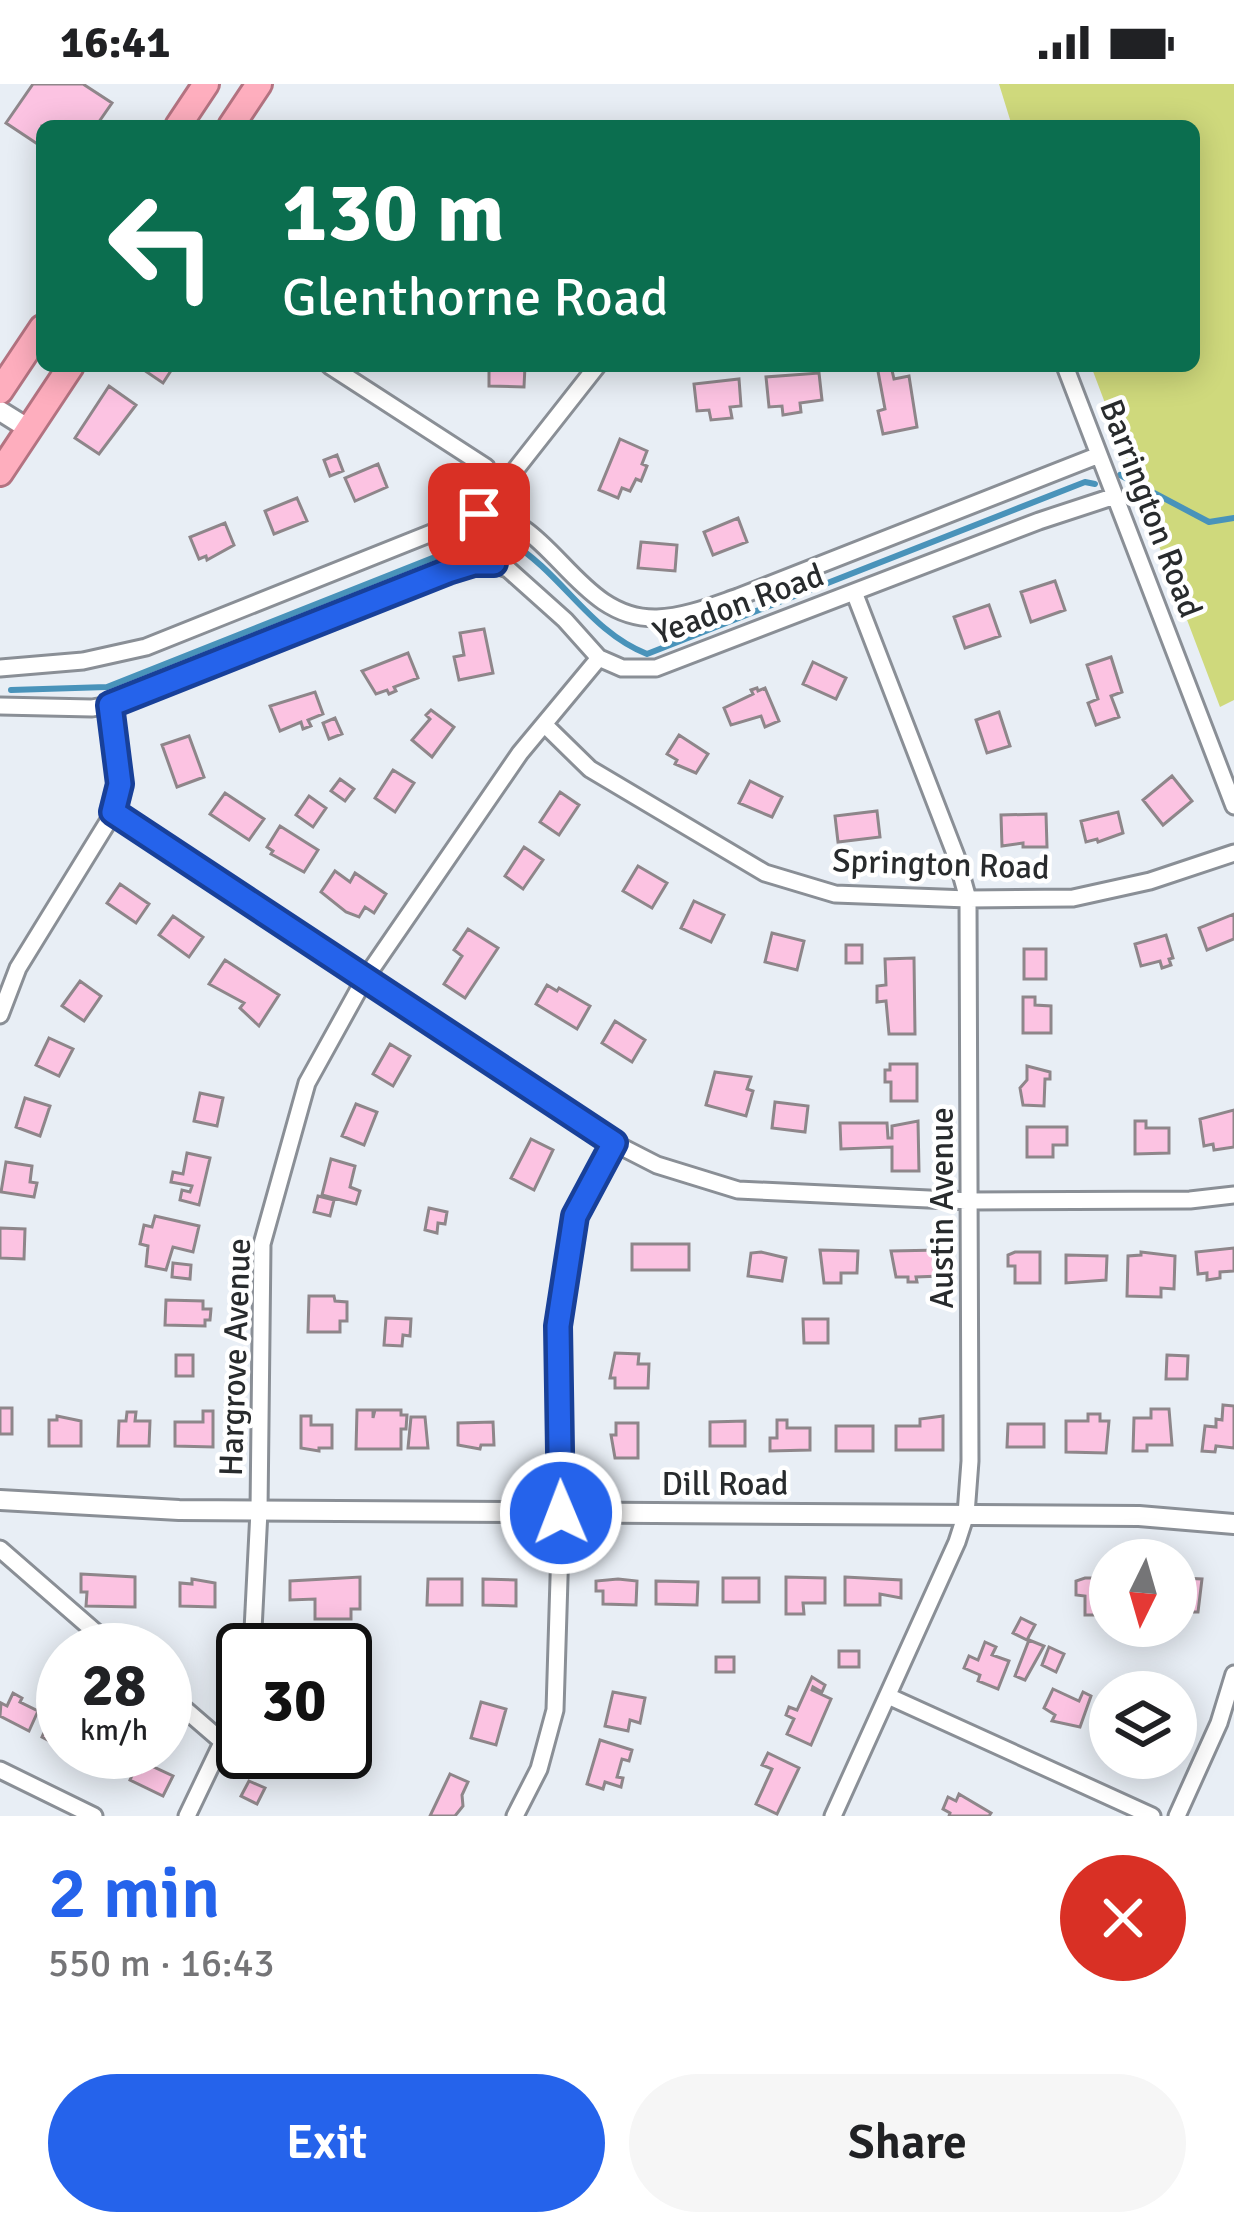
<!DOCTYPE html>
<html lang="en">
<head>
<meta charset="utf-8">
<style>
	:root { --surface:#fff; --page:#f6f6f6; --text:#202124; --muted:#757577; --accent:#2563eb }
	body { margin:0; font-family:Signika,sans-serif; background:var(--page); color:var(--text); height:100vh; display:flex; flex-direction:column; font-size:45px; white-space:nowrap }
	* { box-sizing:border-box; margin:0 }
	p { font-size:39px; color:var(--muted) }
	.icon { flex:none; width:66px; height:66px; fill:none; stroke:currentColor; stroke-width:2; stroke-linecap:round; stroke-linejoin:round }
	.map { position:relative; height:1732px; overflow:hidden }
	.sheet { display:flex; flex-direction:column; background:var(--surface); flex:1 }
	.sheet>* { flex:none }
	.banner { position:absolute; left:36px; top:36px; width:1164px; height:252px; border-radius:18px; box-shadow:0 6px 30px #0003; background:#0b6e4f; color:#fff; overflow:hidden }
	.needle { width:78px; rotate:185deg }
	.fabs { position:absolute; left:1089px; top:1455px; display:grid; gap:24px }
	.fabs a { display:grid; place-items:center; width:108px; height:108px; border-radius:50%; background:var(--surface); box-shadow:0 6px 30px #0003; font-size:60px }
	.speed { position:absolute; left:36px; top:1539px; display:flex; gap:24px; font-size:60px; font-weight:700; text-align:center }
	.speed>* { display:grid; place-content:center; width:156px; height:156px; border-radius:50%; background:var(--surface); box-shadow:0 6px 30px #0003; line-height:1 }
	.speed small { font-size:30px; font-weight:400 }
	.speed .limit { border:6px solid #111; border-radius:18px; background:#fff; color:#111 }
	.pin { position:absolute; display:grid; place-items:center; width:102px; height:102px; color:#fff; margin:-51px; border-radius:24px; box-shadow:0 6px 18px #0006 }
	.me { position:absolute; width:132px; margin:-66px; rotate:359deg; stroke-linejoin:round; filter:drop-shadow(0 0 9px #0008) }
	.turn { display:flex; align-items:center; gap:42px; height:252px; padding:0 48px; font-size:54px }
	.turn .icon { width:156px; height:156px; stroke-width:2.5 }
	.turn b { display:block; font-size:84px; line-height:102px }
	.round { display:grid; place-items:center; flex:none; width:126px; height:126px; border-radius:63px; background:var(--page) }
	.overview { display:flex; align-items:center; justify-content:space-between; height:204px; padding:0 48px }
	h1 { font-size:72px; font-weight:600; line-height:90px; color:var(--accent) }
	.primary-button { display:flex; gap:24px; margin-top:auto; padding:24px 48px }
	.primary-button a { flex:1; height:138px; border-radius:72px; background:var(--accent); color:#fff; font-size:48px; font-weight:600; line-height:138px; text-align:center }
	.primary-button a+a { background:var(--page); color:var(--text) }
	.status { display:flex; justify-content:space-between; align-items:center; height:84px; padding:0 60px; background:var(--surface); direction:ltr }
	.status svg { height:33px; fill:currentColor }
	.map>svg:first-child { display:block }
</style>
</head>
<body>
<div class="status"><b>16:41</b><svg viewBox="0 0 49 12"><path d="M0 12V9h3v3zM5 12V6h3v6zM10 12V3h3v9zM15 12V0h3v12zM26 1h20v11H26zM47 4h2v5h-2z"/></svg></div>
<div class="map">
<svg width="1234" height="1732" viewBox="0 0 1234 1732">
	<rect width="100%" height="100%" fill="#e8eef5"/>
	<path fill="#cfd97c" d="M999 0H1234V616L1220 623 1091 282H1194V42H1012Z"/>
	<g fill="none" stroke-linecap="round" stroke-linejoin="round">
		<path stroke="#4993ba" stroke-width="6" d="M1120 391 1209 438 1234 434
			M509 457C563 490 589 547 647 570L1085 398 1095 400
			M11 606 107 603 483 454"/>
	</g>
	<path fill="#fcc3e2" stroke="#8e868a" stroke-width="3" d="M33 0H83L112 19 96 42H42V63L6 39Z
		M138 282H174L163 299Z
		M489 282H525L524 303 489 302Z
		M877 282H891L894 295 909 292 917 343 883 350 878 327 885 325Z
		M819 289 822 316 800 319 801 328 783 331 782 322 769 323 766 293Z
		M739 295 741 322 730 323 732 334 711 336 709 326 697 327 694 300Z
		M109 302 136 321 99 370 75 354Z
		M620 355 647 367 642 380 647 382 641 397 636 395 630 407 622 404 618 414 599 406Z
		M337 371 343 387 330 392 324 376Z
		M378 380 387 403 355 417 345 394Z
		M297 414 307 437 274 450 265 427Z
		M738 434 747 458 713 471 704 448Z
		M225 439 234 461 207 476 206 472 199 475 190 453Z
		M641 458 677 461 675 487 638 484Z
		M1055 497 1065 526 1031 538 1021 508Z
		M989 521 1000 552 965 564 954 533Z
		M484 545 493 589 459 596 454 573 464 571 460 549Z
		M408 569 418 594 394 603 396 607 389 610 387 606 376 610 362 587Z
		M1111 573 1122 608 1111 612 1119 633 1096 641 1088 619 1098 615 1087 581Z
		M813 578 846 594 836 615 803 600Z
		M757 604 758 607 765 604 779 637 765 643 761 632 731 641 724 624 753 610 751 606Z
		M315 608 323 630 308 636 311 642 303 645 301 638 280 647 270 622Z
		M431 626 454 643 432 673 412 656 430 635 426 631Z
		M999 628 1010 662 987 669 976 636Z
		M335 634 342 650 329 655 323 639Z
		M679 651 708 670 696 689 675 680 677 676 667 670Z
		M189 652 204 693 177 703 162 661Z
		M393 686 414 699 395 728 375 714Z
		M1172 692 1192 717 1163 741 1143 716Z
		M340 695 354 705 345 717 331 707Z
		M750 697 782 713 772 733 739 719Z
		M560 708 579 721 559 751 540 738Z
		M225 709 264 735 249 756 210 730Z
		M309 712 326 724 313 743 296 731Z
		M877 727 880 753 838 758 835 732Z
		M1118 728 1123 749 1098 758 1097 755 1086 758 1081 737Z
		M1046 730 1047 763H1023V759L1002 762 1001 731Z
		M280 742 318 766 304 788 271 770 273 767 267 763Z
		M524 763 543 776 523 805 505 792Z
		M638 782 667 799 652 824 623 807Z
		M335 787 350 798 355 789 386 810 374 829 365 823 359 833 346 828 321 808Z
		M120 800 149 820 136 839 107 819Z
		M694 817 724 831 711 858 681 844Z
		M1234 830V855L1207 866 1199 844Z
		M173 832 203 853 189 873 159 851Z
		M468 845 498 864 465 914 444 900 462 872 454 866Z
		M772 849 804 857 797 886 765 878Z
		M1166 851 1173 874 1169 875 1171 881 1162 884 1160 877 1141 882 1135 860Z
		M846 861H862V879H846Z
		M1024 865H1046V895H1024Z
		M914 874 915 950H889L886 917 877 918V902L886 901 885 875Z
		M225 876 279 911 259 942 240 924 244 919 209 900Z
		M80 897 101 912 84 937 62 922Z
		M547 901 557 907 559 904 590 922 577 945 536 920Z
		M1023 913H1035V921L1051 922V949H1023Z
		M615 937 645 956 632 978 602 959Z
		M49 954 73 965 59 992 36 981Z
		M390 960 410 972 393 1002 373 990Z
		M890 980H917V1017H891V998H885V986H890Z
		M1027 982 1050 988V995H1045L1044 1022 1023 1021 1020 1004 1027 996Z
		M715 988 751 993 747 1005 753 1007 746 1032 706 1021Z
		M200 1009 223 1014 217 1042 194 1037Z
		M25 1014 50 1022 40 1052 16 1043Z
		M775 1018 808 1022 805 1048 772 1044Z
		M356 1020 377 1028 364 1061 342 1052Z
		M1234 1026V1063L1214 1066 1213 1060 1204 1062 1200 1035Z
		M918 1037 919 1087H892V1063L841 1065 840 1039H887L888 1054H892V1042Z
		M1135 1037H1146V1044H1169V1069L1135 1070Z
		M1027 1043H1067V1061H1053V1073H1027Z
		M531 1055 553 1066 534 1106 511 1094Z
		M187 1069 210 1074 199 1121 180 1116 182 1106 190 1108 192 1102 171 1098 173 1088 183 1090Z
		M331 1075 355 1082 350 1103 360 1107 356 1120 322 1111Z
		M6 1078 32 1082 30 1098 37 1099 34 1113 1 1108Z
		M318 1112 334 1116 330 1132 314 1128Z
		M429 1124 447 1128 445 1140 438 1139 437 1149 425 1146Z
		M155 1132 199 1142 193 1168 173 1163 166 1186 146 1182 148 1162 140 1160 144 1141 152 1143Z
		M0 1144 25 1145 24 1175 0 1174Z
		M632 1160H689V1186H632Z
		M1234 1164V1187L1220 1188V1194L1207 1196V1189L1198 1190 1196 1168Z
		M820 1166 858 1167 857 1189H841V1199H824Z
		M940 1166 941 1192 916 1193 917 1198H908V1193H896L891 1167Z
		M761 1168 786 1174 782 1197 748 1192 751 1169Z
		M1015 1168H1040V1199H1015V1182H1008V1171Z
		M1141 1168 1175 1172 1174 1205 1161 1204V1213L1127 1212 1128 1172 1141 1171Z
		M1066 1171 1107 1172 1106 1196 1066 1199Z
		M173 1179 191 1181 190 1195 172 1193Z
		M309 1212H334L335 1217 347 1218V1237H340V1248H308Z
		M166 1216 203 1217V1225H211L210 1236H205V1242L165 1241Z
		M386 1234 411 1235 410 1252 403 1251 402 1262 384 1261Z
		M803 1235H828V1259H804Z
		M615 1269 639 1270 638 1280H649L648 1304H615V1294H610Z
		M176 1271H193V1292H176Z
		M1167 1271 1188 1272 1187 1295H1166Z
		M1223 1321 1234 1322V1364L1216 1362 1215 1368 1202 1367 1205 1342 1216 1343V1335L1222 1336Z
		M0 1324H12V1350H0Z
		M1151 1325H1169L1172 1361H1147V1367H1133L1134 1334H1151Z
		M357 1326H373V1334L375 1326H401V1331H407L406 1345H401V1365H356Z
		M203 1327H213V1363L175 1362V1338H203Z
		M127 1328H136L135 1337H150L149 1362H118L119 1337H126Z
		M1088 1330H1100V1337H1109L1106 1369 1066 1368V1337H1088Z
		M57 1332 81 1337V1362H49V1336H57Z
		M301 1332H311V1341H332V1364H319V1367L301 1364Z
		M943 1332V1366H896V1342H920V1335Z
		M411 1333H425L428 1364H408Z
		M777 1336H787V1344H810V1366L770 1367V1354H777Z
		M745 1337V1362H710V1338Z
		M493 1338 494 1361H481L480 1365 458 1361V1339Z
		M616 1339H638V1374H615L611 1351H616Z
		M1008 1340H1044V1363H1007Z
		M836 1342H873V1367H836Z
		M81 1490 135 1493V1523L86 1522 87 1508H81Z
		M360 1493V1525H351V1535H315V1515L290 1516V1497Z
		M786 1493 825 1494V1519H803L804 1530H786Z
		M845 1493 901 1496V1514L880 1510V1521H845Z
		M723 1494H759V1518H723Z
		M1085 1494H1110V1523H1097V1531H1085V1512L1076 1511V1497Z
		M1181 1494 1202 1495 1198 1528H1185V1521H1176V1497Z
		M192 1495 215 1499V1523L180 1522V1499L192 1500Z
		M428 1495H462V1521H427Z
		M483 1495 516 1496V1522L483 1521Z
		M618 1495 637 1497 636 1521 603 1520V1507H596V1497Z
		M656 1497 698 1498 697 1521 656 1520Z
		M1021 1534 1035 1541 1027 1556 1013 1549Z
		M1029 1556 1044 1562 1025 1596 1015 1592Z
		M985 1558 996 1563 992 1571 1009 1577 998 1605 978 1597 980 1591 964 1584 969 1572 978 1576Z
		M1049 1563 1064 1570 1056 1588 1042 1581Z
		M839 1567H859V1583H839Z
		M716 1573H734V1588H716Z
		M812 1593 825 1601 822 1608 813 1603 812 1606 831 1615 811 1661 787 1650 794 1635 786 1631 789 1623 797 1626Z
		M1053 1605 1079 1617 1083 1608 1091 1612 1080 1643 1052 1637 1055 1631 1044 1624Z
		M613 1608 645 1614 640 1639 630 1636 628 1647 605 1642Z
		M13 1609 22 1614 20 1618 38 1627 29 1647 0 1632 1 1619 7 1622Z
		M481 1618 506 1625 496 1661 471 1654Z
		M61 1628 63 1629V1664L42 1653 47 1642 53 1644Z
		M600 1656 632 1666 629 1677 622 1675 617 1693 623 1694 621 1703 605 1698 603 1705 587 1700Z
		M94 1668H124L126 1669 116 1690 108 1686 105 1691 93 1685 96 1680 89 1677Z
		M768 1669 799 1684 777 1730 756 1720 772 1685 762 1681Z
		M150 1670 159 1674 154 1683 173 1692 163 1712 130 1696 135 1685 141 1688Z
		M450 1690 468 1698 462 1711 463 1722 455 1732H430Z
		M249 1697 265 1704 257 1720 241 1712Z
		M959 1710 991 1729 989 1732H949L950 1729 943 1725 948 1713 956 1717Z"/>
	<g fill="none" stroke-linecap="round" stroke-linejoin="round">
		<defs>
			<path id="minor" d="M330 282 486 383 500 429
				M1065 282 1234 722
				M494 479 500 429 516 385 597 282
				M0 584 83 577 146 563 479 430C551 429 575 536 657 534 685 533 712 522 738 513L1099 371
				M0 622 92 624 110 621 448 487 484 477 508 485 565 536 599 574 622 584H656L1039 437 1115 412
				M545 641 590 685 765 789 835 810 968 815 1073 814 1150 797 1234 769
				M114 728 614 1059 657 1081 738 1106 971 1117 1190 1116 1234 1111
				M0 931 18 884 114 728 120 700 110 621
				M0 1465 116 1566
				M252 1566 259 1427 262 1160 307 999 364 896 520 669 599 574
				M165 1608 224 1659
				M888 1612 1152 1732
				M0 1686 94 1732
				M187 1732 243 1615
				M515 1732 539 1685 555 1626 561 1429 558 1242 575 1132 614 1059
				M833 1732 957 1458 966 1430 970 1377 968 815 956 772 854 508
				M1177 1732 1219 1639 1234 1590"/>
			<path id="tertiary" d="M0 327 29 345
				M0 1416 179 1426 1139 1432 1234 1440"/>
			<path id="trunk" d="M178 42 206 0
				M231 42 259 0
				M0 307 42 244
				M0 389 71 282"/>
		</defs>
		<use href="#minor" stroke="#8a8f96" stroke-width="21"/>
		<use href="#tertiary" stroke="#8a8f96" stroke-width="24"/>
		<use href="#trunk" stroke="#b37381" stroke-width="30"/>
		<use href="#minor" stroke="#fff" stroke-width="15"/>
		<use href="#tertiary" stroke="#fff" stroke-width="18"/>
		<use href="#trunk" stroke="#feaebe" stroke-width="24"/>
	</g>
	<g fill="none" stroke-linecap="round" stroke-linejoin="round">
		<defs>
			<path id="route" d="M479 430H500L494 479H474L448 487 110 621 120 700 113 728 614 1059 575 1132 558 1242 561 1429"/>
		</defs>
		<use href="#route" stroke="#184099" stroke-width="30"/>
		<use href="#route" stroke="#2563eb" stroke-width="21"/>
	</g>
	<g text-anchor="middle" stroke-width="9" stroke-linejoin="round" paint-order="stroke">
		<g font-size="33" fill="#282b2d" stroke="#fff">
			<text transform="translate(1152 424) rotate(69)" y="12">Barrington Road</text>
			<text transform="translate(738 519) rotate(-20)" y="12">Yeadon Road</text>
			<text transform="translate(941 779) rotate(2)" y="12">Springton Road</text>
			<text transform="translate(941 1124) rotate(-90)" y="12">Austin Avenue</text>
			<text transform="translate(234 1273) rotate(-88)" y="12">Hargrove Avenue</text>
			<text x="725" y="1411">Dill Road</text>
		</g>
	</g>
</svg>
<div class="fabs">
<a><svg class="needle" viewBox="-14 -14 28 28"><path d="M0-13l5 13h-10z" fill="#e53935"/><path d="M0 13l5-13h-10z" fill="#757577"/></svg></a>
<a><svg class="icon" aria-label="layers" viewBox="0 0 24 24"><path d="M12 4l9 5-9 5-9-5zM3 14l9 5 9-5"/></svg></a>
</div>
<div class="speed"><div>28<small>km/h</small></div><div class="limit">30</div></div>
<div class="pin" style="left:479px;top:430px;background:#d93025"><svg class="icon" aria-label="arrive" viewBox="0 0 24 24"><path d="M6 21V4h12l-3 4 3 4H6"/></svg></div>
<svg class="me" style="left:561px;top:1429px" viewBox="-20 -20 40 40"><circle r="17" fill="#2563eb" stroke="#fff" stroke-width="3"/><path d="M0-11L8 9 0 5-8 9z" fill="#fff"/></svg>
<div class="banner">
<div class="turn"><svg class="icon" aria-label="left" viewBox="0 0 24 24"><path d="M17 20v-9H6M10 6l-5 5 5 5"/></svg><div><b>130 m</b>Glenthorne Road</div></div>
</div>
</div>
<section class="sheet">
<div class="overview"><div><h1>2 min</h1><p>550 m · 16:43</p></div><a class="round" style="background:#d93025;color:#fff"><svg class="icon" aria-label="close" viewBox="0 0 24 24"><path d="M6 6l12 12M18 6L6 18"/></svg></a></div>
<div class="primary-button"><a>Exit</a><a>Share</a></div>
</section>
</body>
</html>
